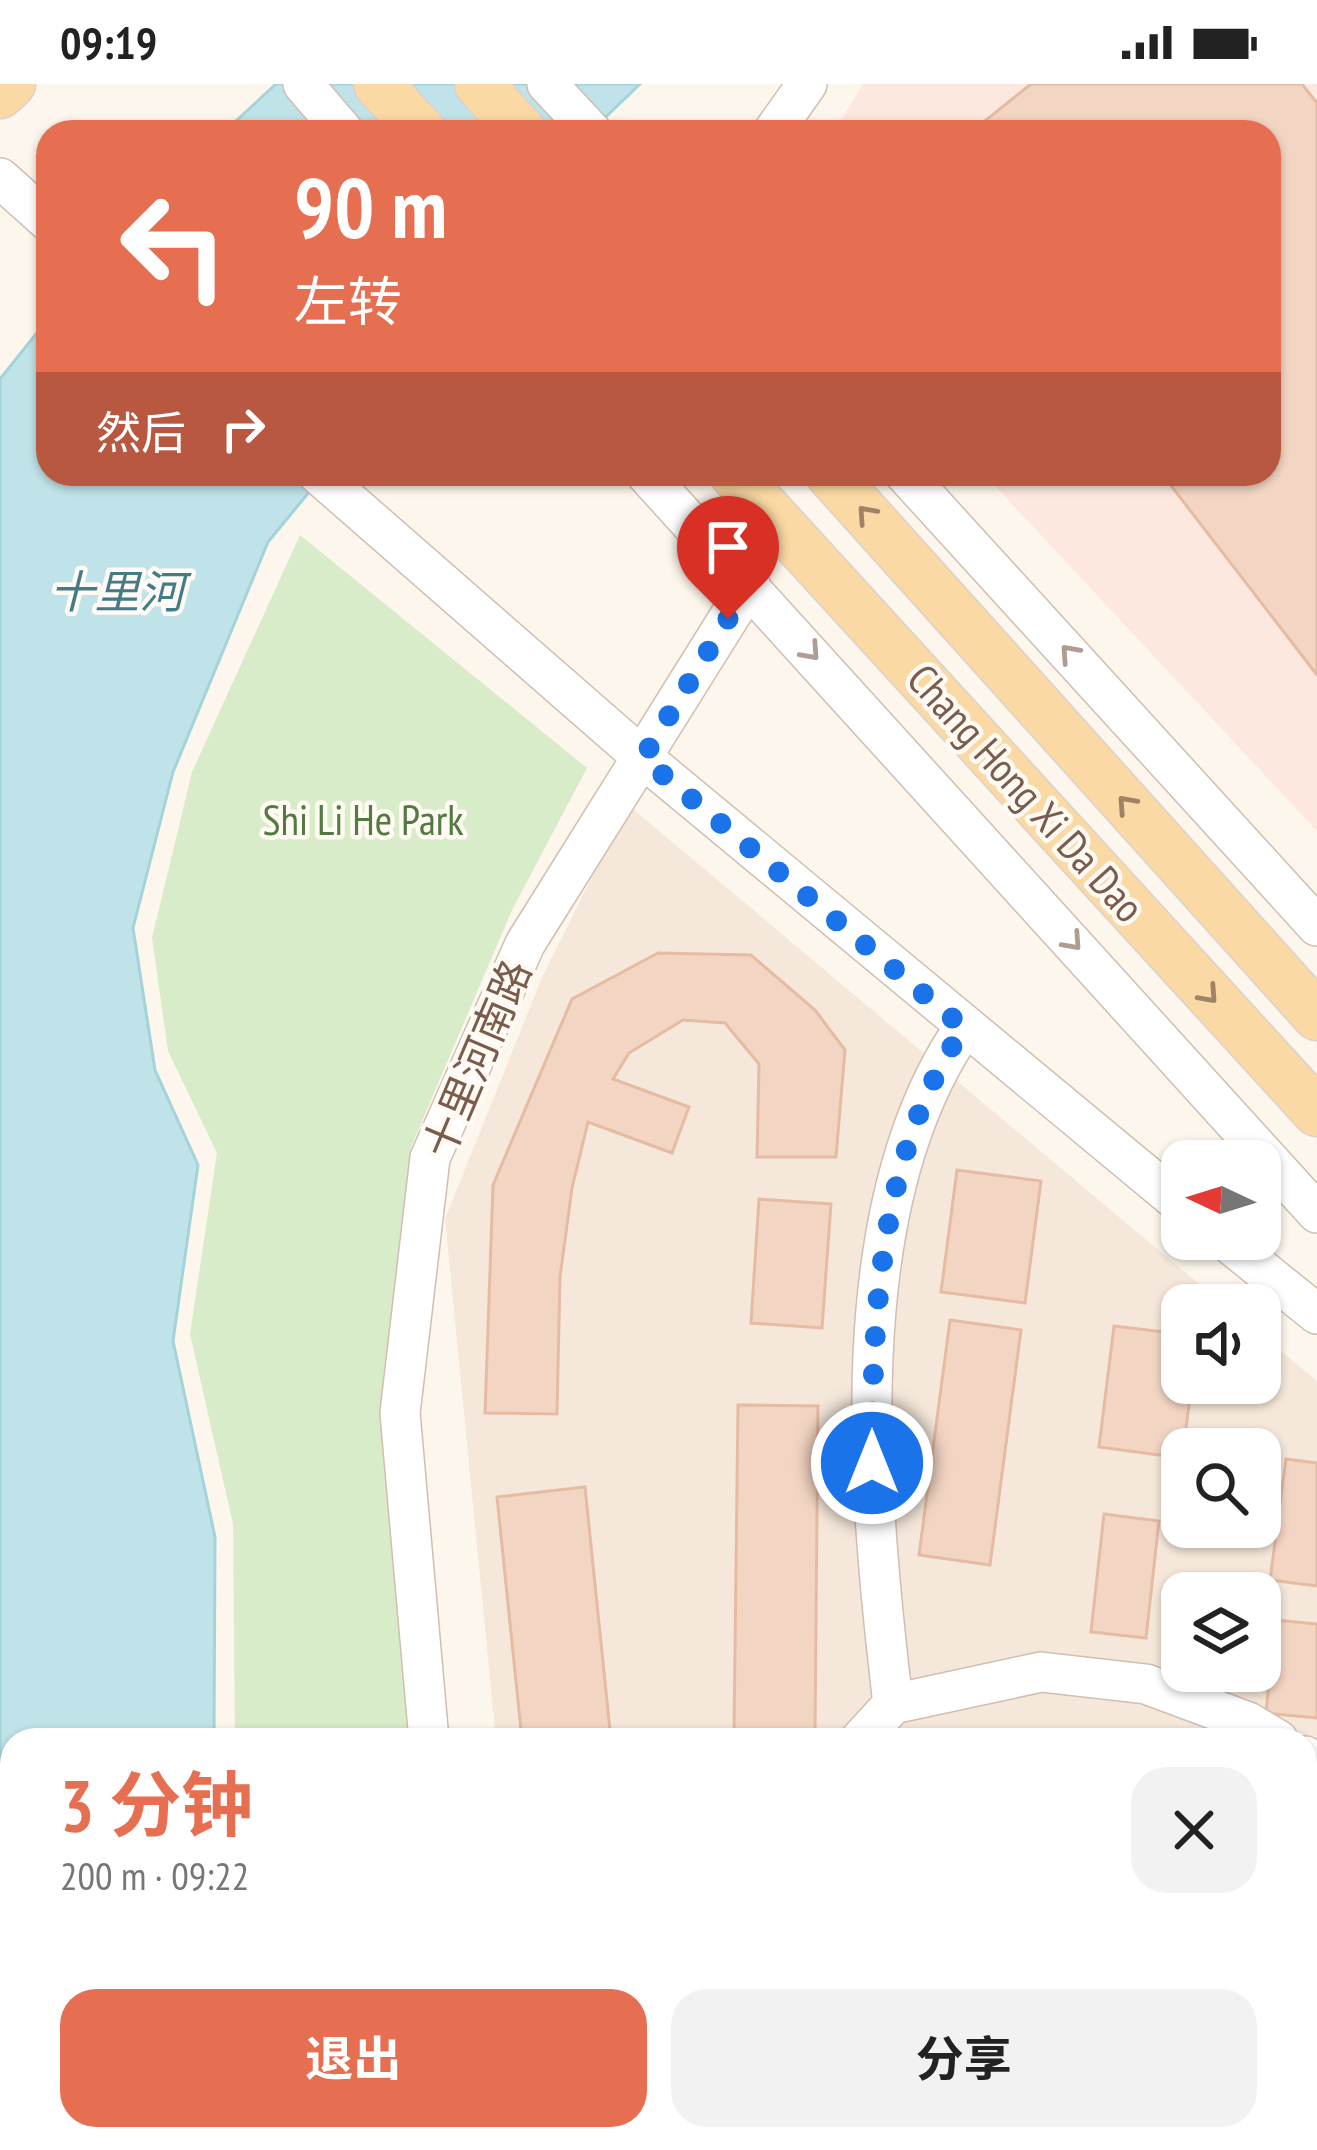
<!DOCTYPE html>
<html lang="zh">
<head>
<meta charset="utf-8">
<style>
	:root { --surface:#fff; --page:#f2f2f2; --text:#222; --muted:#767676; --accent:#e76f51 }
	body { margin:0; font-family:"PT Sans Narrow","Noto Sans SC",sans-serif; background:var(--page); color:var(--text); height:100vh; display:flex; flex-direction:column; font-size:45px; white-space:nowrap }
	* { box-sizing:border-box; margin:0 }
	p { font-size:39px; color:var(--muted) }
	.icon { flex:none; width:66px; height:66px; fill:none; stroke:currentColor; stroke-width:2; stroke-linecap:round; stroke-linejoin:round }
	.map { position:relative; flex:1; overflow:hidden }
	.panel { position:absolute; left:0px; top:1644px; width:1317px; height:423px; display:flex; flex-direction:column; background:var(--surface); border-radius:36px 36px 0 0; box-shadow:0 3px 9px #0004 }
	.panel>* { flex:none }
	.top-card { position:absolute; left:36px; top:36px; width:1245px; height:366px; border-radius:36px; box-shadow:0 3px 9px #0004; background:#e76f51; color:#fff; overflow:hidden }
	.needle { width:78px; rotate:274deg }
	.buttons { position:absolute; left:1161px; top:1056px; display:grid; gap:24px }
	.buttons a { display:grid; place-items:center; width:120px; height:120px; border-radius:24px; background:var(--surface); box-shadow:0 3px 9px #0004; font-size:60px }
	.pin { position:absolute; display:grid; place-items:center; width:102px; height:102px; color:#fff; margin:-123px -51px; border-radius:50% 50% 50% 0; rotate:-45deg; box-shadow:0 0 12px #0007 }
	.pin .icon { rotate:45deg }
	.me { position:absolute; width:132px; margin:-66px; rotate:0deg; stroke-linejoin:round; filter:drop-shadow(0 0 9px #0008) }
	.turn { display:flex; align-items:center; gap:42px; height:252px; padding:0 60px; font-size:54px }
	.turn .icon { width:156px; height:156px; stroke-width:2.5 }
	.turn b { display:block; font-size:84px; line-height:102px }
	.then { display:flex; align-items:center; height:114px; padding:0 60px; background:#0003; gap:24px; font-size:45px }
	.round { display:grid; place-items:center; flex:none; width:126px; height:126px; border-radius:36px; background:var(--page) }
	.overview { display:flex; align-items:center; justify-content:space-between; height:204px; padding:0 60px }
	h1 { font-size:72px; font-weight:700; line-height:90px; color:var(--accent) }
	.cta { display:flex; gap:24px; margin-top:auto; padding:24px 60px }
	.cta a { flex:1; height:138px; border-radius:36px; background:var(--accent); color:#fff; font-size:48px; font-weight:700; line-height:138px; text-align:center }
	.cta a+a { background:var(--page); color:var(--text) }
	.status { display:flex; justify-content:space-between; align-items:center; height:84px; padding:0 60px; background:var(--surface); direction:ltr }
	.status svg { height:33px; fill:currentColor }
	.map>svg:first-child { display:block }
</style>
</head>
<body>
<div class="status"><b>09:19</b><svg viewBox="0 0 49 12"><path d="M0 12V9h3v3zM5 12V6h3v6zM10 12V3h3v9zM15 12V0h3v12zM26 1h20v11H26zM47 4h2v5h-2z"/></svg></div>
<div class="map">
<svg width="1317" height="2066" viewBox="0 0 1317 2066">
	<rect width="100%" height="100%" fill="#fdf6ec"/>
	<path fill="#f5e8da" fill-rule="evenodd" d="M628 721 1224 1221H1182V1299H1260V1250L1317 1297V2066H541L539 2055H1305V1656H496L445 1135 543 891ZM1182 1365H1260V1443H1182ZM1182 1509H1260V1587H1182Z"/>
	<path fill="#fde8e0" d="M863 0H1317V747L984 390H1269V48H834Z"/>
	<path fill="#d8ecc9" d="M300 451 587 684 512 826 411 1063 381 1324 417 1656H235L233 1440 190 1250 217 1069 168 967 152 854 192 688Z
		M136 2055H459L460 2066H129Z"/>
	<path fill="#bfe3e8" stroke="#a5d3da" stroke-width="3" d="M276 0H640L590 48H224Z
		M48 235V390H324L268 458 173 688 133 844 155 986 198 1081 173 1257 215 1453 214 1656H12V2055H111L104 2066H0V295Z"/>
	<path fill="#f3d5c3" stroke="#e6bba3" stroke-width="3" d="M1031 0H1302L1317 19V591L1162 390H1269V48H971Z
		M658 869 751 871 815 926 845 966 836 1073H757L759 980 725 939 683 936 629 969 613 995 689 1023 672 1069 588 1038 572 1104 560 1193 557 1330 485 1329 493 1101 572 915Z
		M957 1086 1041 1097 1025 1219 941 1208Z
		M759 1115 831 1120 822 1244 751 1239Z
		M950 1236 1021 1246 990 1481 919 1471Z
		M1114 1242 1182 1250V1299H1192L1182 1374 1099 1363Z
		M738 1321 818 1322 815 1648 734 1647Z
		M1286 1375 1317 1379V1502L1270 1496Z
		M585 1403 611 1656H522L497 1413Z
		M1104 1430 1159 1437 1146 1554 1091 1548Z
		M1275 1536 1317 1540V1634L1266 1629Z
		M1317 1780V1898L1305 1840V1782Z
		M569 2055H648L649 2066H570Z
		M774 2055H856L859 2066H777Z"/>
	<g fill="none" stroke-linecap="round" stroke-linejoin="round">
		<defs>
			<path id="minor" d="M303 0 344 48
				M547 0 592 48
				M773 48 807 0
				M0 94 48 137
				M318 390 643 674 1182 1121
				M646 390 1317 1129
				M905 390 1317 842
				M1224 1155 1317 1230
				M893 1620C869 1415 840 1123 964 944
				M429 1656 400 1329 430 1074 525 860 750 500
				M860 1656 893 1620 1041 1588 1146 1600 1248 1638 1278 1656
				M1305 1672 1317 1680
				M472 2055 473 2066
				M685 2066 686 2055"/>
			<path id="major" d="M378 0 422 48
				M479 0 522 48
				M0 10 11 0
				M734 390 1317 1028
				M830 390 1317 932"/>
		</defs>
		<use href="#minor" stroke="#d1beb0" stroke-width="42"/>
		<use href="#major" stroke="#dad1cd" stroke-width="51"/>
		<use href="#minor" stroke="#fff" stroke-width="39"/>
		<use href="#major" stroke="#fbd9a5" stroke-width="48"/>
	</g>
	<defs><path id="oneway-chevron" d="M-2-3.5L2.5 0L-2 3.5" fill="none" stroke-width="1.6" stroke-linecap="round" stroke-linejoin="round" transform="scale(3)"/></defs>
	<g stroke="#a18267">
		<use href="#oneway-chevron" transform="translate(866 430) rotate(-132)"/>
		<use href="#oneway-chevron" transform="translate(1126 720) rotate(-132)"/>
		<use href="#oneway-chevron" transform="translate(1209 911) rotate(48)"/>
	</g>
	<g stroke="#af9d94">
		<use href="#oneway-chevron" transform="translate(811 568) rotate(48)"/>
		<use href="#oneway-chevron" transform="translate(1069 569) rotate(-132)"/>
		<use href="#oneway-chevron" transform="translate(1073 858) rotate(48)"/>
	</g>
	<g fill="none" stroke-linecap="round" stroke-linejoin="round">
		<path stroke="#1a73e8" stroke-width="21" stroke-dasharray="0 37.8" d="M728 535 643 674 964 944C879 1068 872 1233 872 1379"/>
	</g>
	<g text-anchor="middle" stroke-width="9" stroke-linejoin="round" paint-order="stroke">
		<g font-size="42" fill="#7a5c4d" stroke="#fffaf3">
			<text transform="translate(1026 709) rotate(48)" y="15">Chang Hong Xi Da Dao</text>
			<text transform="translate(477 975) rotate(-67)" y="15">十里河南路</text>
		</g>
		<g font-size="42" fill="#537a41" stroke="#fffaf3">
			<text x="363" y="751">Shi Li He Park</text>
		</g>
		<g font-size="45" font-style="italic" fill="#437c86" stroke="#fffaf3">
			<text x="117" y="524">十里河</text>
		</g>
	</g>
</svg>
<div class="buttons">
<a><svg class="needle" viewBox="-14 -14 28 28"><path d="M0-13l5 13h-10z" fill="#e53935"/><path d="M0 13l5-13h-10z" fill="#767676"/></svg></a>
<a><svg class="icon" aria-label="sound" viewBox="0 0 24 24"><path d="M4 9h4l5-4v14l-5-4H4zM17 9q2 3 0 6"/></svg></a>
<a><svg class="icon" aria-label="search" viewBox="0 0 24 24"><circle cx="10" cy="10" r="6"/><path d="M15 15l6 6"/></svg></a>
<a><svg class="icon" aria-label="layers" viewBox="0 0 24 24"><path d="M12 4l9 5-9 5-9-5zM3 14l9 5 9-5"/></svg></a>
</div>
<div class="pin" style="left:728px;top:535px;background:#d93025"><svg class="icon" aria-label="arrive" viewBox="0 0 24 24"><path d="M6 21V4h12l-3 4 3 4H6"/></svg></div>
<svg class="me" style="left:872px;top:1379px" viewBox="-20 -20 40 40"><circle r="17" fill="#1a73e8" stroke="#fff" stroke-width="3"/><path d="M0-11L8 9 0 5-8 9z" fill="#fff"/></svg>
<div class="top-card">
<div class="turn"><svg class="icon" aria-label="left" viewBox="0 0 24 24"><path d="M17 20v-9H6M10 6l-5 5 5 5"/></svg><div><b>90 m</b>左转</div></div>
<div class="then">然后<svg class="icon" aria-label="right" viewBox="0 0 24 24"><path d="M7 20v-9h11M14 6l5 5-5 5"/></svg></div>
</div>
<section class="panel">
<div class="overview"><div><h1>3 分钟</h1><p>200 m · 09:22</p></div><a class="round"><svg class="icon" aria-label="close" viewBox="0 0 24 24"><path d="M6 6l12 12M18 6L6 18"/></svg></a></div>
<div class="cta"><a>退出</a><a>分享</a></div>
</section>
</div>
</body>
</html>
